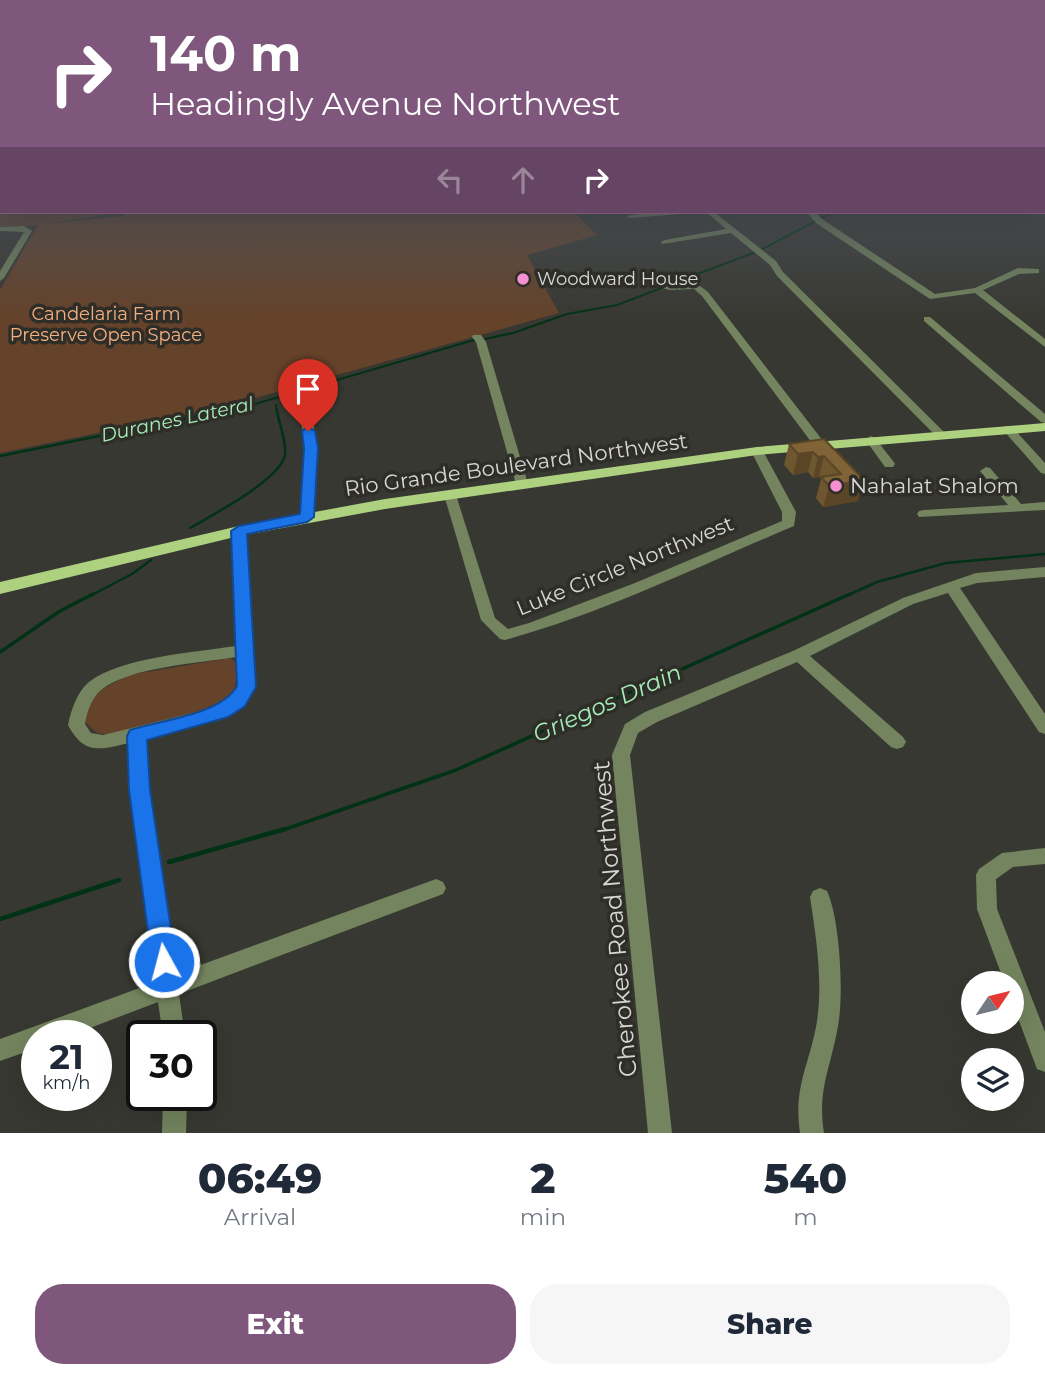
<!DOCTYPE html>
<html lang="en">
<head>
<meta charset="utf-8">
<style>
	:root { --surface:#fff; --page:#f6f6f7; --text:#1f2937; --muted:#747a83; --accent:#7f577c }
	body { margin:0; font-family:Montserrat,sans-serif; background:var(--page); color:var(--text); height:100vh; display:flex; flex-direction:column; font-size:26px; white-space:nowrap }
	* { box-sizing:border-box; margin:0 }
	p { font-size:23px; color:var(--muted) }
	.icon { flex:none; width:38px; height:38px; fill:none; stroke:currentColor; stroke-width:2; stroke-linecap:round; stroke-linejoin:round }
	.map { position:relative; height:1133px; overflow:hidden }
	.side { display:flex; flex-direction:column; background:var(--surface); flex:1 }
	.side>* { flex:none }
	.top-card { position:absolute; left:0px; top:0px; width:1046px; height:214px; box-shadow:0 7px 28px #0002; background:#7f577c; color:#fff; overflow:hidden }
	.needle { width:46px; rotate:55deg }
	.buttons { position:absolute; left:961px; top:971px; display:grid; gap:14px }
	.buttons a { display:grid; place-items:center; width:63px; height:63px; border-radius:50%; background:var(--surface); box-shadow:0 7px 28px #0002; font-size:35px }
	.speed { position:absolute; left:21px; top:1020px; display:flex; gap:14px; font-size:35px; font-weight:700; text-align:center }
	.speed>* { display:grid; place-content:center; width:91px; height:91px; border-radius:50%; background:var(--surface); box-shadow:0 7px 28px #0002; line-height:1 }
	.speed small { font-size:18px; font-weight:400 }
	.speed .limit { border:4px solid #111; border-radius:10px; background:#fff; color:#111 }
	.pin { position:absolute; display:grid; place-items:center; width:60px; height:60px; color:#fff; margin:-72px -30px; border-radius:50% 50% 50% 0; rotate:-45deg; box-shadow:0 0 7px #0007 }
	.pin .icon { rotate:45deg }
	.me { position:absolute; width:77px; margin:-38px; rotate:353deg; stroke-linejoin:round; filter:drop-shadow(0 0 5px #0008) }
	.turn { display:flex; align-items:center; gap:24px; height:147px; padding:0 35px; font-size:32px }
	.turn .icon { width:91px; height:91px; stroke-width:2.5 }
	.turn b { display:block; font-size:49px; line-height:60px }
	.lanes { display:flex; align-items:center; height:66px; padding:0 35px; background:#0003; justify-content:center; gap:35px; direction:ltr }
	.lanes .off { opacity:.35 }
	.eta { display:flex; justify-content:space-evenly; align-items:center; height:119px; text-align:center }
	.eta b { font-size:42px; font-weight:800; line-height:49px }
	.primary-button { display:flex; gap:14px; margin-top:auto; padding:14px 35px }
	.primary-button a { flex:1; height:80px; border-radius:28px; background:var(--accent); color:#fff; font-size:28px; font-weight:800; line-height:80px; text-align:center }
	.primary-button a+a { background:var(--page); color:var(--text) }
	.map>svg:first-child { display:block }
</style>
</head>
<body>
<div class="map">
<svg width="1045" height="1133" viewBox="0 0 1045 1133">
	<rect width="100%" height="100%" fill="#383832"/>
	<path fill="#65422a" d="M0 161 2 212H120L46 224 124 216 123 212H574L597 235 527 255 559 313 219 408 0 453V290L38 225 0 227Z
		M230 658 236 662C236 681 238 693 222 705L112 735 97 733 85 722 86 707 101 690 128 675Z"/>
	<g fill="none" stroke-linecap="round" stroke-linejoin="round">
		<path stroke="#013215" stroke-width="2" d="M761 250 833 212
			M671 284 756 252
			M485 339 513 333 567 314 617 305 664 287
			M276 405 277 413
			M215 413 241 408 474 340"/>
		<path stroke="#013215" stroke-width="2.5" d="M0 456 223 411
			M190 528C212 515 280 480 285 455 287 442 279 424 277 411
			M90 596 132 574 151 560
			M846 596 877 582 946 563 1045 554"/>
		<path stroke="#013215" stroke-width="3.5" d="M0 652 60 611 93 594
			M280 831 456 770 850 594"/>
		<path stroke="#013215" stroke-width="4.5" d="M169 862 285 829
			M0 919 119 880"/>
		<path fill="#73845e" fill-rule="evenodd" d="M654 212H684L680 214 630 218 626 216Z
			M706 212H714L776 261 783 272 945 433V437H937L777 276 770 265 731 233 662 244 661 242 665 240 726 229Z
			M807 212H815L822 219 935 294 975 288 1018 268 1039 269V273L1019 274 983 290 1045 339V347L975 293 930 299 816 223Z
			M24 226 32 231 4 278 0 281V271L24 232 0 231V227Z
			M658 281 670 284 696 283 708 292 823 441V447H815L702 296 694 289 670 290 655 286 654 284Z
			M924 317H930L1045 414V423L1041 422 924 321Z
			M473 335H481L486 342 528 484 526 487 522 488 516 484 476 342 472 337Z
			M306 411 312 414 317 448 314 517 307 521 300 517 305 448 300 414Z
			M1008 426 1012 427 1045 463V474L1041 473 1004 431V427Z
			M871 436 875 438 893 461 895 464 893 467H885L867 442 865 440Z
			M757 447 763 451 796 512 794 526C699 566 604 613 505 640L500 639 481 620 444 495 446 492 450 491 456 495 495 618 508 629 529 623 635 583 782 521V512L751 451Z
			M986 467 990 468 1021 504 1045 502V510L919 517 917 514 919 511 924 510 1008 505 980 471Z
			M239 527 246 531 254 687 244 705 228 716 146 739 149 790 176 974 436 879 443 882 446 888 443 894 179 994 185 1036H163L158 1002 69 1036H37V1048L0 1061V1039L156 982 131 790 129 743C99 750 84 755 68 725 71 710 77 692 89 682 121 657 197 652 236 646L232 531ZM237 657C238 685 241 690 217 707L103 735 91 733 85 724C87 712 91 699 101 690 129 667 200 663 237 657Z
			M1045 567V577L977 583 960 588 1045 714V734L1039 732 948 593 913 604 810 656 903 737 906 742 903 747 897 749 891 747 797 662 657 722 638 733 630 755 672 1133H648L612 755 625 724 645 712 793 651 903 598 976 573Z
			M1045 848V864L1013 867 996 879 997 909 1045 1032V1072L1037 1069 1012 1002V984H1005L977 909 976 875 979 869 1002 853Z
			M820 888 827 891C840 919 844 995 838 1026 831 1067 817 1090 824 1133H800C793 1085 810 1065 817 1021 823 981 816 937 810 897L813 891Z
			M163 1096H187L186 1133H162Z"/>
		<path fill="#aed180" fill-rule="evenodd" d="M1045 423V431L757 455 385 509 239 536 0 594V582L239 526 385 499 757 447Z"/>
	</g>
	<path fill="#6e562f" d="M824 439 858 501 823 507 816 498 821 479 819 477 813 478 808 472 793 475 784 465 789 444Z"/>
	<path fill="#5a4626" d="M813 452 808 472 793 475 798 454Z
		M824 456 819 477 813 478 818 457Z
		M864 480 858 501 823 507 829 486Z"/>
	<path fill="#806437" stroke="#5a4626" stroke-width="2" d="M824 439 864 480 829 486 821 477 841 474 824 456 818 457 813 452 798 454 789 444Z"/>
	<linearGradient id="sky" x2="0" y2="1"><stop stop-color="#1f1f1c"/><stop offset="0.5" stop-color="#4d535a"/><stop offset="1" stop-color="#4d535a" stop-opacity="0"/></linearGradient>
	<rect width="1045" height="320" fill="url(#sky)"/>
	<path fill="#1a73e8" stroke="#114b97" stroke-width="2" d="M308 427 315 431 318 448 314 517 307 522 247 534 256 687 245 706 228 717 147 740 150 790 176 962 172 971 164 974 156 971 152 962 129 790 127 736 130 730C160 720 221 715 237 686L231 531 239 526 300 514 304 448 302 431Z"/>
	<g fill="#f590d1" stroke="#2e2d28" stroke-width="2.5">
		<circle cx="523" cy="279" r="7"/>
		<circle cx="836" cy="486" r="7"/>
	</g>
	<g text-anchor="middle" stroke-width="7" stroke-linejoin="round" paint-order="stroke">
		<g font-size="18" fill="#d7d7d3" stroke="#2e2d28" text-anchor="start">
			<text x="537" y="285">Woodward House</text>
		</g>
		<g font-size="18" fill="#f4af81" stroke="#2e2d28">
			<text x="106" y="320">Candelaria Farm<tspan x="106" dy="21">Preserve Open Space</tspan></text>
		</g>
		<g font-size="19" font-style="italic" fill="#a6edb8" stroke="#2e2d28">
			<text transform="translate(177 419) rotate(-12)" y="7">Duranes Lateral</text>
		</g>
		<g font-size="21" fill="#d7d7d3" stroke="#2e2d28">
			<text transform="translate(516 465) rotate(-8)" y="7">Rio Grande Boulevard Northwest</text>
			<text transform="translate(625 566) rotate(-22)" y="7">Luke Circle Northwest</text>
		</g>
		<g font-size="21" fill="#d7d7d3" stroke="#2e2d28" text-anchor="start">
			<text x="850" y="493">Nahalat Shalom</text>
		</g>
		<g font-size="23" font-style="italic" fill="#a6edb8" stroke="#2e2d28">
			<text transform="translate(607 703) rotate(-24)" y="8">Griegos Drain</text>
		</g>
		<g font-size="24" fill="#d7d7d3" stroke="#2e2d28">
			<text transform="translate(615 919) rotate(-95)" y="8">Cherokee Road Northwest</text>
		</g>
	</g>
</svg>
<div class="buttons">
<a><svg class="needle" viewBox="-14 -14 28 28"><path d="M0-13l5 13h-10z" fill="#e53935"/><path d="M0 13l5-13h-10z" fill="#747a83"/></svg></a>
<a><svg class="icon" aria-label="layers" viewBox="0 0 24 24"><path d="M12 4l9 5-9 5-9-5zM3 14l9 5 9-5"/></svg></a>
</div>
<div class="speed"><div>21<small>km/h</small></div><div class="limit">30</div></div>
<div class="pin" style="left:308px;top:431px;background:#d93025"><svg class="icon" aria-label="arrive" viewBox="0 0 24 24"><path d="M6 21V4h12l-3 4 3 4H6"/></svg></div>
<svg class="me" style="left:164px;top:962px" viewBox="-20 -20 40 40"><circle r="17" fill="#1a73e8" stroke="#fff" stroke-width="3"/><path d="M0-11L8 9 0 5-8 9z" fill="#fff"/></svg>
<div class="top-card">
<div class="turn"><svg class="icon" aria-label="right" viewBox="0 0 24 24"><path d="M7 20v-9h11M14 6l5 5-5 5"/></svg><div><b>140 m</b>Headingly Avenue Northwest</div></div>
<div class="lanes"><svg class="icon off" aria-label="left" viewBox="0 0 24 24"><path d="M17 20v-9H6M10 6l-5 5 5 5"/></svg><svg class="icon off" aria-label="ahead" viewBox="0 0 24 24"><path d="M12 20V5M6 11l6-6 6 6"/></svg><svg class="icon" aria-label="right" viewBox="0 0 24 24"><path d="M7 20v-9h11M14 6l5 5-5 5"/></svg></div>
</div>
</div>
<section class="side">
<div class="eta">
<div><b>06:49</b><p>Arrival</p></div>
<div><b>2</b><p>min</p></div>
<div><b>540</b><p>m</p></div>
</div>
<div class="primary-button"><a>Exit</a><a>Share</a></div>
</section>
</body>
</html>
